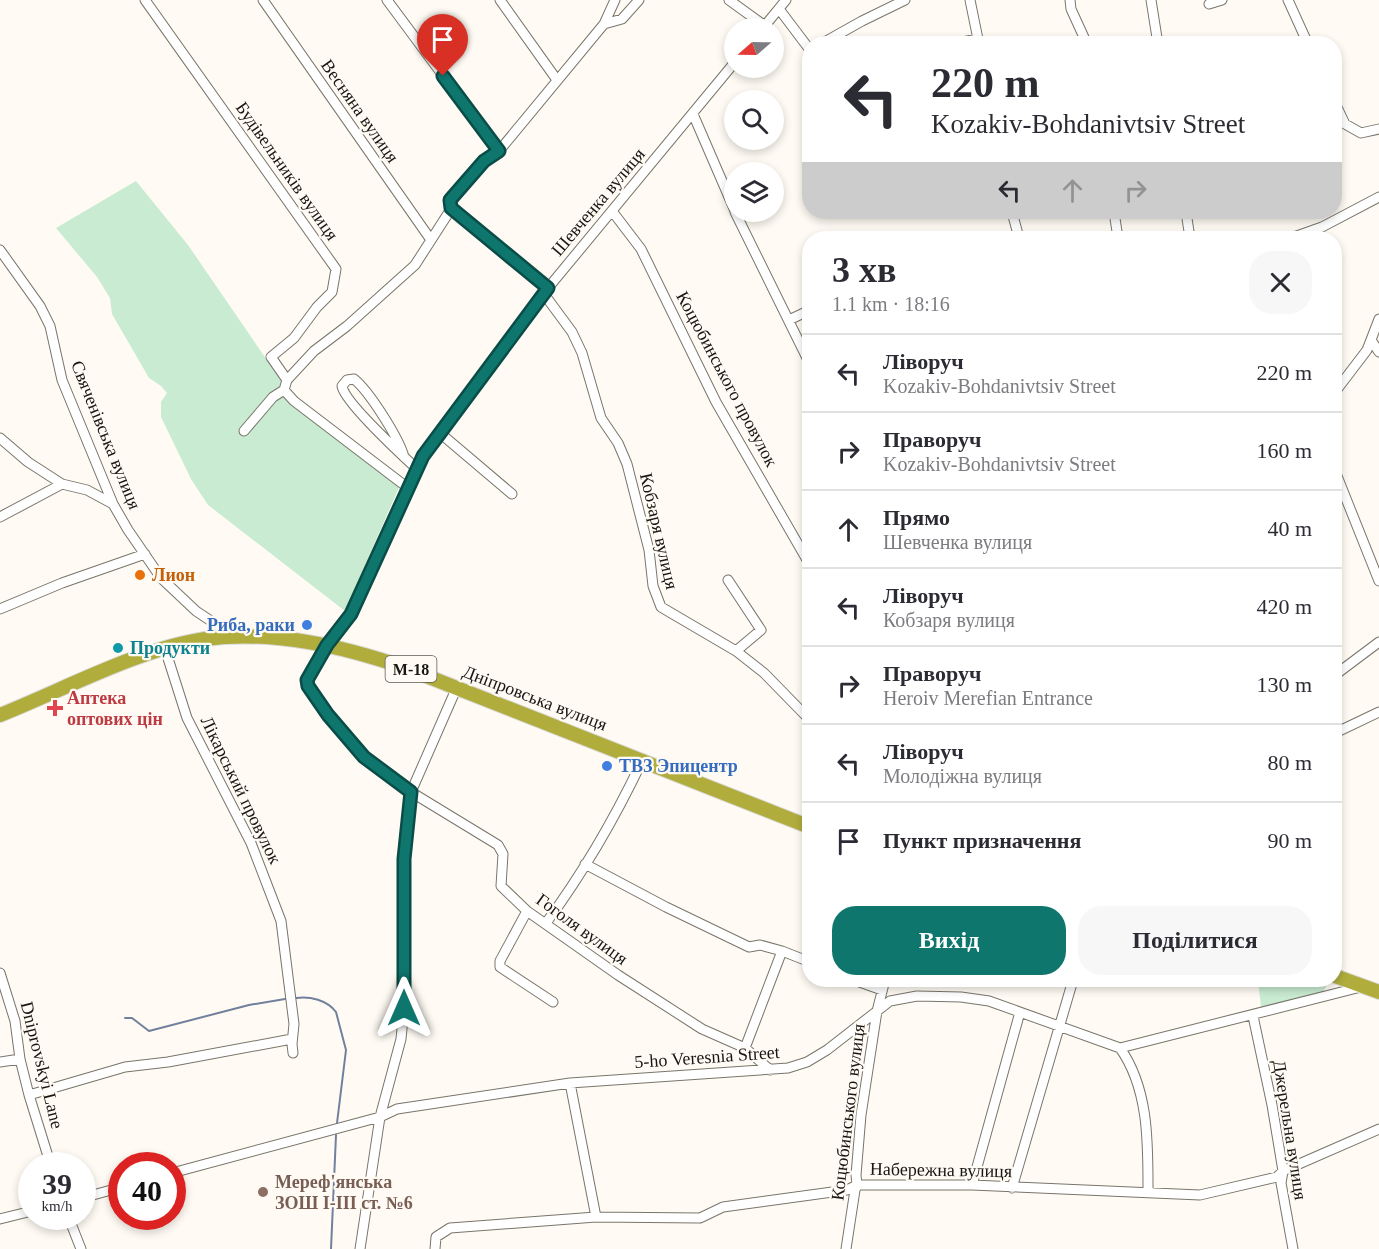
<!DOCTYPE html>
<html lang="uk">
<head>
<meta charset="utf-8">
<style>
	:root { --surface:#fff; --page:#f7f7f7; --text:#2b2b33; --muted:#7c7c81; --line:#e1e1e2; --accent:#0f766e }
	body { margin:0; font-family:"Times New Roman",serif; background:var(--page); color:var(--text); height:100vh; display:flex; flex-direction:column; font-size:22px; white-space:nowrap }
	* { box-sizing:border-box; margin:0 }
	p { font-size:20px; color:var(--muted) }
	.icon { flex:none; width:33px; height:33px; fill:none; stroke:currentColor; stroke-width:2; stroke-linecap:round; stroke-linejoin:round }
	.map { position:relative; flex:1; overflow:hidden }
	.details { position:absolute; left:802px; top:231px; width:540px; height:756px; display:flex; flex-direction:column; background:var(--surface); border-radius:24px; box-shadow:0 3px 9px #0003 }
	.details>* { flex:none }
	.guide { position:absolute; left:802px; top:36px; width:540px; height:183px; border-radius:24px; box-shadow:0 3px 9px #0003; background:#fff; color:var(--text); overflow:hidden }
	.needle { width:39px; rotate:250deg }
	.controls { position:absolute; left:724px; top:18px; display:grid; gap:12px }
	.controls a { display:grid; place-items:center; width:60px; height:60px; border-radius:50%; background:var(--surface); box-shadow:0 3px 9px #0003; font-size:30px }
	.speed { position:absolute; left:18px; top:1152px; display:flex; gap:12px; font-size:30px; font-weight:700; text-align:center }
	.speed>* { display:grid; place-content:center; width:78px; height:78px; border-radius:50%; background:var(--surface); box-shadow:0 3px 9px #0003; line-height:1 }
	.speed small { font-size:15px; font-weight:400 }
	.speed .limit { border:9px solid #d22; background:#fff; color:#111 }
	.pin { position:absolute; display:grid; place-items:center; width:51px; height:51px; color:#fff; margin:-62px -26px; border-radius:50% 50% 50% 0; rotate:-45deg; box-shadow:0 0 6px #0007 }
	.pin .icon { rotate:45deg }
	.me { position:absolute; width:66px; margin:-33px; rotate:0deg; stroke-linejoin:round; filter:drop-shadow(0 0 4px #0008) }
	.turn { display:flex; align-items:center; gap:21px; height:126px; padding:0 30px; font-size:27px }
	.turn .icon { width:78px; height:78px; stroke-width:2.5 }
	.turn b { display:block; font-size:42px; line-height:51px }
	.lanes { display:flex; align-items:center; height:57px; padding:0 30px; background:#0003; justify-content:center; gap:30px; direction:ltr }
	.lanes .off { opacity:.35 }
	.round { display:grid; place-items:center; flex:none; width:63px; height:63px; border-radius:24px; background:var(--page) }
	.overview { display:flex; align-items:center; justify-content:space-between; height:102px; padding:0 30px }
	h1 { font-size:36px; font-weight:600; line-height:45px }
	.cta { display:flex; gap:12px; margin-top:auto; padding:12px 30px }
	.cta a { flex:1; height:69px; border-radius:24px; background:var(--accent); color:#fff; font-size:24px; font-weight:600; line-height:69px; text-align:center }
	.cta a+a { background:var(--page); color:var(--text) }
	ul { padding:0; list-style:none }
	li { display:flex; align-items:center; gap:18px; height:78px; padding:0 30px; border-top:2px solid var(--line) }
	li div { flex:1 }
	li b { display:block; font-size:22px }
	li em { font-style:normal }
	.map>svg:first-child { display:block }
</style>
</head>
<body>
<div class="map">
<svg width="1379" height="1249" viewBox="0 0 1379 1249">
	<rect width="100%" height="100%" fill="#fffbf4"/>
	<path fill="#c9ebd1" d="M136 181 188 245 282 382 280 393 400 485 345 611 208 505 191 479 161 417V402L167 393 161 386 149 378 112 314 110 298 97 277 56 228Z
		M1258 980H1322L1324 981 1326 987 1322 993 1261 1007Z"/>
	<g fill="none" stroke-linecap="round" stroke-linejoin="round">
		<path stroke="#70809d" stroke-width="2" d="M296 998C310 996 327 1000 336 1012L346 1050 337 1123
			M125 1018H132L149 1031 249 1005 285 999
			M331 1249 336 1135"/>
		<defs>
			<path id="minor" d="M145 0 336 269 332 292 317 307 294 338 271 357 287 380
				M263 0 431 240
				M387 0 499 151
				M500 0 557 80
				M729 0 765 26
				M970 0 979 44
				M1070 0 1071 9 1087 44
				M1151 0 1158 44
				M1288 0 1308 44
				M1209 4 1222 0
				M779 9 810 50
				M604 24 615 0
				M763 28 786 0
				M821 44 862 21 905 0
				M952 44 978 39
				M735 62 548 288 423 456 351 614 327 645 307 680 308 686 339 729 364 757 411 792 498 845 503 854 501 886 527 911 618 975 702 1029 745 1048 770 1070
				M1335 103 1345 124 1361 133 1379 129
				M693 114 735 211
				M451 209 548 288
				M612 211 641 249 716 402 810 565
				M735 212 810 364
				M1012 212 1019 238
				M1114 212 1118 238
				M1186 212 1190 238
				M1291 238 1322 227 1379 197
				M0 250 40 306 50 326 62 380 113 504 128 530 161 578 196 611 235 637
				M544 294 572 332 582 353 601 418 618 443 627 464 649 550 653 586 661 607 736 651 764 673 810 720
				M789 320 810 310
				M1371 340 1379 352
				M1335 392 1367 350 1379 319
				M244 431 273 397 284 390
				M440 433 512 494
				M0 438 28 462 62 484 87 490 113 504
				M404 457C399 438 369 391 354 379L347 380 342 386C344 402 403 456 417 469
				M1335 471 1379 581
				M408 488 294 401 284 390 287 380 314 351 347 326 415 265 451 209 450 200 484 161 499 151 604 24 622 19 639 0
				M0 517 62 484
				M728 580 761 630 736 651
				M0 609 62 583 145 554
				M165 649 187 718 251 843 281 921 294 1024 292 1044 293 1053
				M1335 675 1379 642
				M1335 733 1379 712
				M585 864 666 907 749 947 760 945 782 951
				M527 911 500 961V967L553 1002
				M546 923C583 873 616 816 643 759
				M0 973 15 1021 20 1059 29 1095 51 1166
				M854 980 882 990
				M1253 1016 1272 1105 1283 1171 1281 1183 1293 1249
				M745 1048 782 951 810 962
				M1120 1048C1149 1089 1148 1143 1148 1191
				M0 1062 20 1059
				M570 1083 596 1217
				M29 1095 125 1067 168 1062 292 1039
				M172 1173 380 1117 397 1109 570 1083 788 1068 807 1062 827 1050 890 1001 917 996 961 997 989 1001 1120 1048 1361 987
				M972 1185 1020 1012
				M1012 1188 1073 980
				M82 1198 122 1187
				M68 1216 81 1249
				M0 1219 32 1211
				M360 1249 380 1117 401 1039 404 1008V859L411 792 457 687
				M435 1249 436 1237 450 1228 596 1217 700 1218 723 1207 847 1190 857 1185H972L1200 1195 1277 1177 1283 1171 1379 1129
				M846 1249 855 1190 857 1185 856 1175 861 1115 877 1011 885 980"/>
			<path id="highway" d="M0 715C63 690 138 649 205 639 273 630 342 646 406 668L810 827
				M1335 976 1379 992"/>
		</defs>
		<use href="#minor" stroke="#79756a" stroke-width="11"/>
		<use href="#highway" stroke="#dadad9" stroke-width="16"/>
		<use href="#minor" stroke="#fff" stroke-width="9"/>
		<use href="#highway" stroke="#b0ad3d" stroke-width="14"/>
	</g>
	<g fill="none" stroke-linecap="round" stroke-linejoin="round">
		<defs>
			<path id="route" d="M404 1008V859L411 792 364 757 328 715 308 686 307 680 327 645 351 614 423 456 548 288 451 208 450 200 484 161 499 151 443 76"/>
		</defs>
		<use href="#route" stroke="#0a4d48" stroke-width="15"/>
		<use href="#route" stroke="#0f766e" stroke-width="10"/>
	</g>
	<circle fill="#e8710a" stroke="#fffbf4" stroke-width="2" cx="140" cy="575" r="6"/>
	<g fill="#3f7fe0" stroke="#fffbf4" stroke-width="2">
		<circle cx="307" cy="625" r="6"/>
		<circle cx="607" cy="766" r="6"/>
	</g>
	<circle fill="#0f9aa8" stroke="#fffbf4" stroke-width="2" cx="118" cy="648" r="6"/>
	<path fill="#e0444e" stroke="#fffbf4" stroke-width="2" d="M52 699h6v6h6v6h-6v6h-6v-6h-6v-6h6z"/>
	<circle fill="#8d6e63" stroke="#fffbf4" stroke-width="2" cx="263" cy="1192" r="6"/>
	<g text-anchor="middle" stroke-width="4.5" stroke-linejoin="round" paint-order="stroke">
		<rect fill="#fffbf4" stroke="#5d5b56" stroke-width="1.5" x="385.5" y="656" width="51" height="26" rx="4.5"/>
		<g font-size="16" font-weight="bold" fill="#181612">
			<text x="411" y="675">М-18</text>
		</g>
		<g font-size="18" fill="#181612" stroke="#fffbf4">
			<text transform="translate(360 111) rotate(55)" y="6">Весняна вулиця</text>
			<text transform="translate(287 171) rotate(55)" y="6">Будівельників вулиця</text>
			<text transform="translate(598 202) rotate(-50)" y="6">Шевченка вулиця</text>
			<text transform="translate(727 379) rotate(62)" y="6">Коцюбинського провулок</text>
			<text transform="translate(106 435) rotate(68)" y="6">Свяченівська вулиця</text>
			<text transform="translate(659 531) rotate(77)" y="6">Кобзаря вулиця</text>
			<text transform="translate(535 698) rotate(21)" y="6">Дніпровська вулиця</text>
			<text transform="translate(241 790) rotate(64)" y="6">Лікарський провулок</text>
			<text transform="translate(582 929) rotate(36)" y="6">Гоголя вулиця</text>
			<text transform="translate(707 1057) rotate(-4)" y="6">5-ho Veresnia Street</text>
			<text transform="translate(42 1065) rotate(76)" y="6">Dniprovskyi Lane</text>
			<text transform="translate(848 1112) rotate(-83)" y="6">Коцюбинського вулиця</text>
			<text transform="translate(1290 1130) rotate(81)" y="6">Джерельна вулиця</text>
			<text transform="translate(941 1170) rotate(1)" y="6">Набережна вулиця</text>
		</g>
		<g font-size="18" font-weight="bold" fill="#c56008" stroke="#fffbf4" text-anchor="start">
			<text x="152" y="581">Лион</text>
		</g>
		<g font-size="18" font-weight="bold" fill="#366cbe" stroke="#fffbf4" text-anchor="end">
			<text x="295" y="631">Риба, раки</text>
			<text x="619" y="772" text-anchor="start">ТВЗ Эпицентр</text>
		</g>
		<g font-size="18" font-weight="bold" fill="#0d838f" stroke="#fffbf4" text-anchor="start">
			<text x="130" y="654">Продукти</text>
		</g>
		<g font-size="18" font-weight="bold" fill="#be3a42" stroke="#fffbf4" text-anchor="start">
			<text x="67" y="704">Аптека<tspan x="67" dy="21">оптових цін</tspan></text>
		</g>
		<g font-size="18" font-weight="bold" fill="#785e54" stroke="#fffbf4" text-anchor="start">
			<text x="275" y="1188">Мереф'янська<tspan x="275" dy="21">ЗОШ І-ІІІ ст. №6</tspan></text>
		</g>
	</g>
</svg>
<div class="controls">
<a><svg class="needle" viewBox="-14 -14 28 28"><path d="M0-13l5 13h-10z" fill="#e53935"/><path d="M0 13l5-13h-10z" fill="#7c7c81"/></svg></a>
<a><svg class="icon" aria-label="search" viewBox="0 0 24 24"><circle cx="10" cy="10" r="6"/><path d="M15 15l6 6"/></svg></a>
<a><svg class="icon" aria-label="layers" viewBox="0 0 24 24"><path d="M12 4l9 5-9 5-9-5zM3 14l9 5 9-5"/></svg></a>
</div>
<div class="speed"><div>39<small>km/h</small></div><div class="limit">40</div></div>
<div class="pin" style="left:443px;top:76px;background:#d93025"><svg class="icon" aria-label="arrive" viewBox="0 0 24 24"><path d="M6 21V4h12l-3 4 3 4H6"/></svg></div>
<svg class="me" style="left:404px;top:1008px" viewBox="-20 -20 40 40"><path d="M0-17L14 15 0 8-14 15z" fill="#0f766e" stroke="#fff" stroke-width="4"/></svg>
<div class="guide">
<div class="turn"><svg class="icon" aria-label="left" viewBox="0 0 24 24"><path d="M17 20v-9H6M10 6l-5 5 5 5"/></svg><div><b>220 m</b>Kozakiv-Bohdanivtsiv Street</div></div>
<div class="lanes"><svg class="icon" aria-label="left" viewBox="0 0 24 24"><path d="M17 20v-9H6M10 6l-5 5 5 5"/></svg><svg class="icon off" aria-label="ahead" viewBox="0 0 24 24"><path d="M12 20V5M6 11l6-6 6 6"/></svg><svg class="icon off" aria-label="right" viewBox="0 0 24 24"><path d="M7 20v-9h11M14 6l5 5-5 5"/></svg></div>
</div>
<section class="details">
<div class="overview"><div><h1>3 хв</h1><p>1.1 km · 18:16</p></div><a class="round"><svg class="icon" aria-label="close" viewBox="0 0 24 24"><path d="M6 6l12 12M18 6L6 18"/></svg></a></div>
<ul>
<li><svg class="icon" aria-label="left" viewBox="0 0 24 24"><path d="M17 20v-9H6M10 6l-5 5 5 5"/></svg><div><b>Ліворуч</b><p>Kozakiv-Bohdanivtsiv Street</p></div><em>220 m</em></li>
<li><svg class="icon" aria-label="right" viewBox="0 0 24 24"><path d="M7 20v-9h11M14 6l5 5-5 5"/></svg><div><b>Праворуч</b><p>Kozakiv-Bohdanivtsiv Street</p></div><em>160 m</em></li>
<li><svg class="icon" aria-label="ahead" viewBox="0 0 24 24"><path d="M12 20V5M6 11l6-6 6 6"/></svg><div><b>Прямо</b><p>Шевченка вулиця</p></div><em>40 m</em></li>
<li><svg class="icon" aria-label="left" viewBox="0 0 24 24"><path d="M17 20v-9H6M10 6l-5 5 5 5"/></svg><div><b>Ліворуч</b><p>Кобзаря вулиця</p></div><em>420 m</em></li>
<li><svg class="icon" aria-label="right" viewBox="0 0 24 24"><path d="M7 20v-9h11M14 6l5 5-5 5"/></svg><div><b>Праворуч</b><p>Heroiv Merefian Entrance</p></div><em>130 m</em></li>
<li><svg class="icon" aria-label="left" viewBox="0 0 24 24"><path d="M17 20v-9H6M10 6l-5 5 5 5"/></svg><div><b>Ліворуч</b><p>Молодіжна вулиця</p></div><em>80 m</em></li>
<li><svg class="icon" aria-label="arrive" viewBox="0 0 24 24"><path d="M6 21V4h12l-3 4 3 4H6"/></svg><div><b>Пункт призначення</b></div><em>90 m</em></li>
</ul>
<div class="cta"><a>Вихід</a><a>Поділитися</a></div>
</section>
</div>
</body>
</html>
